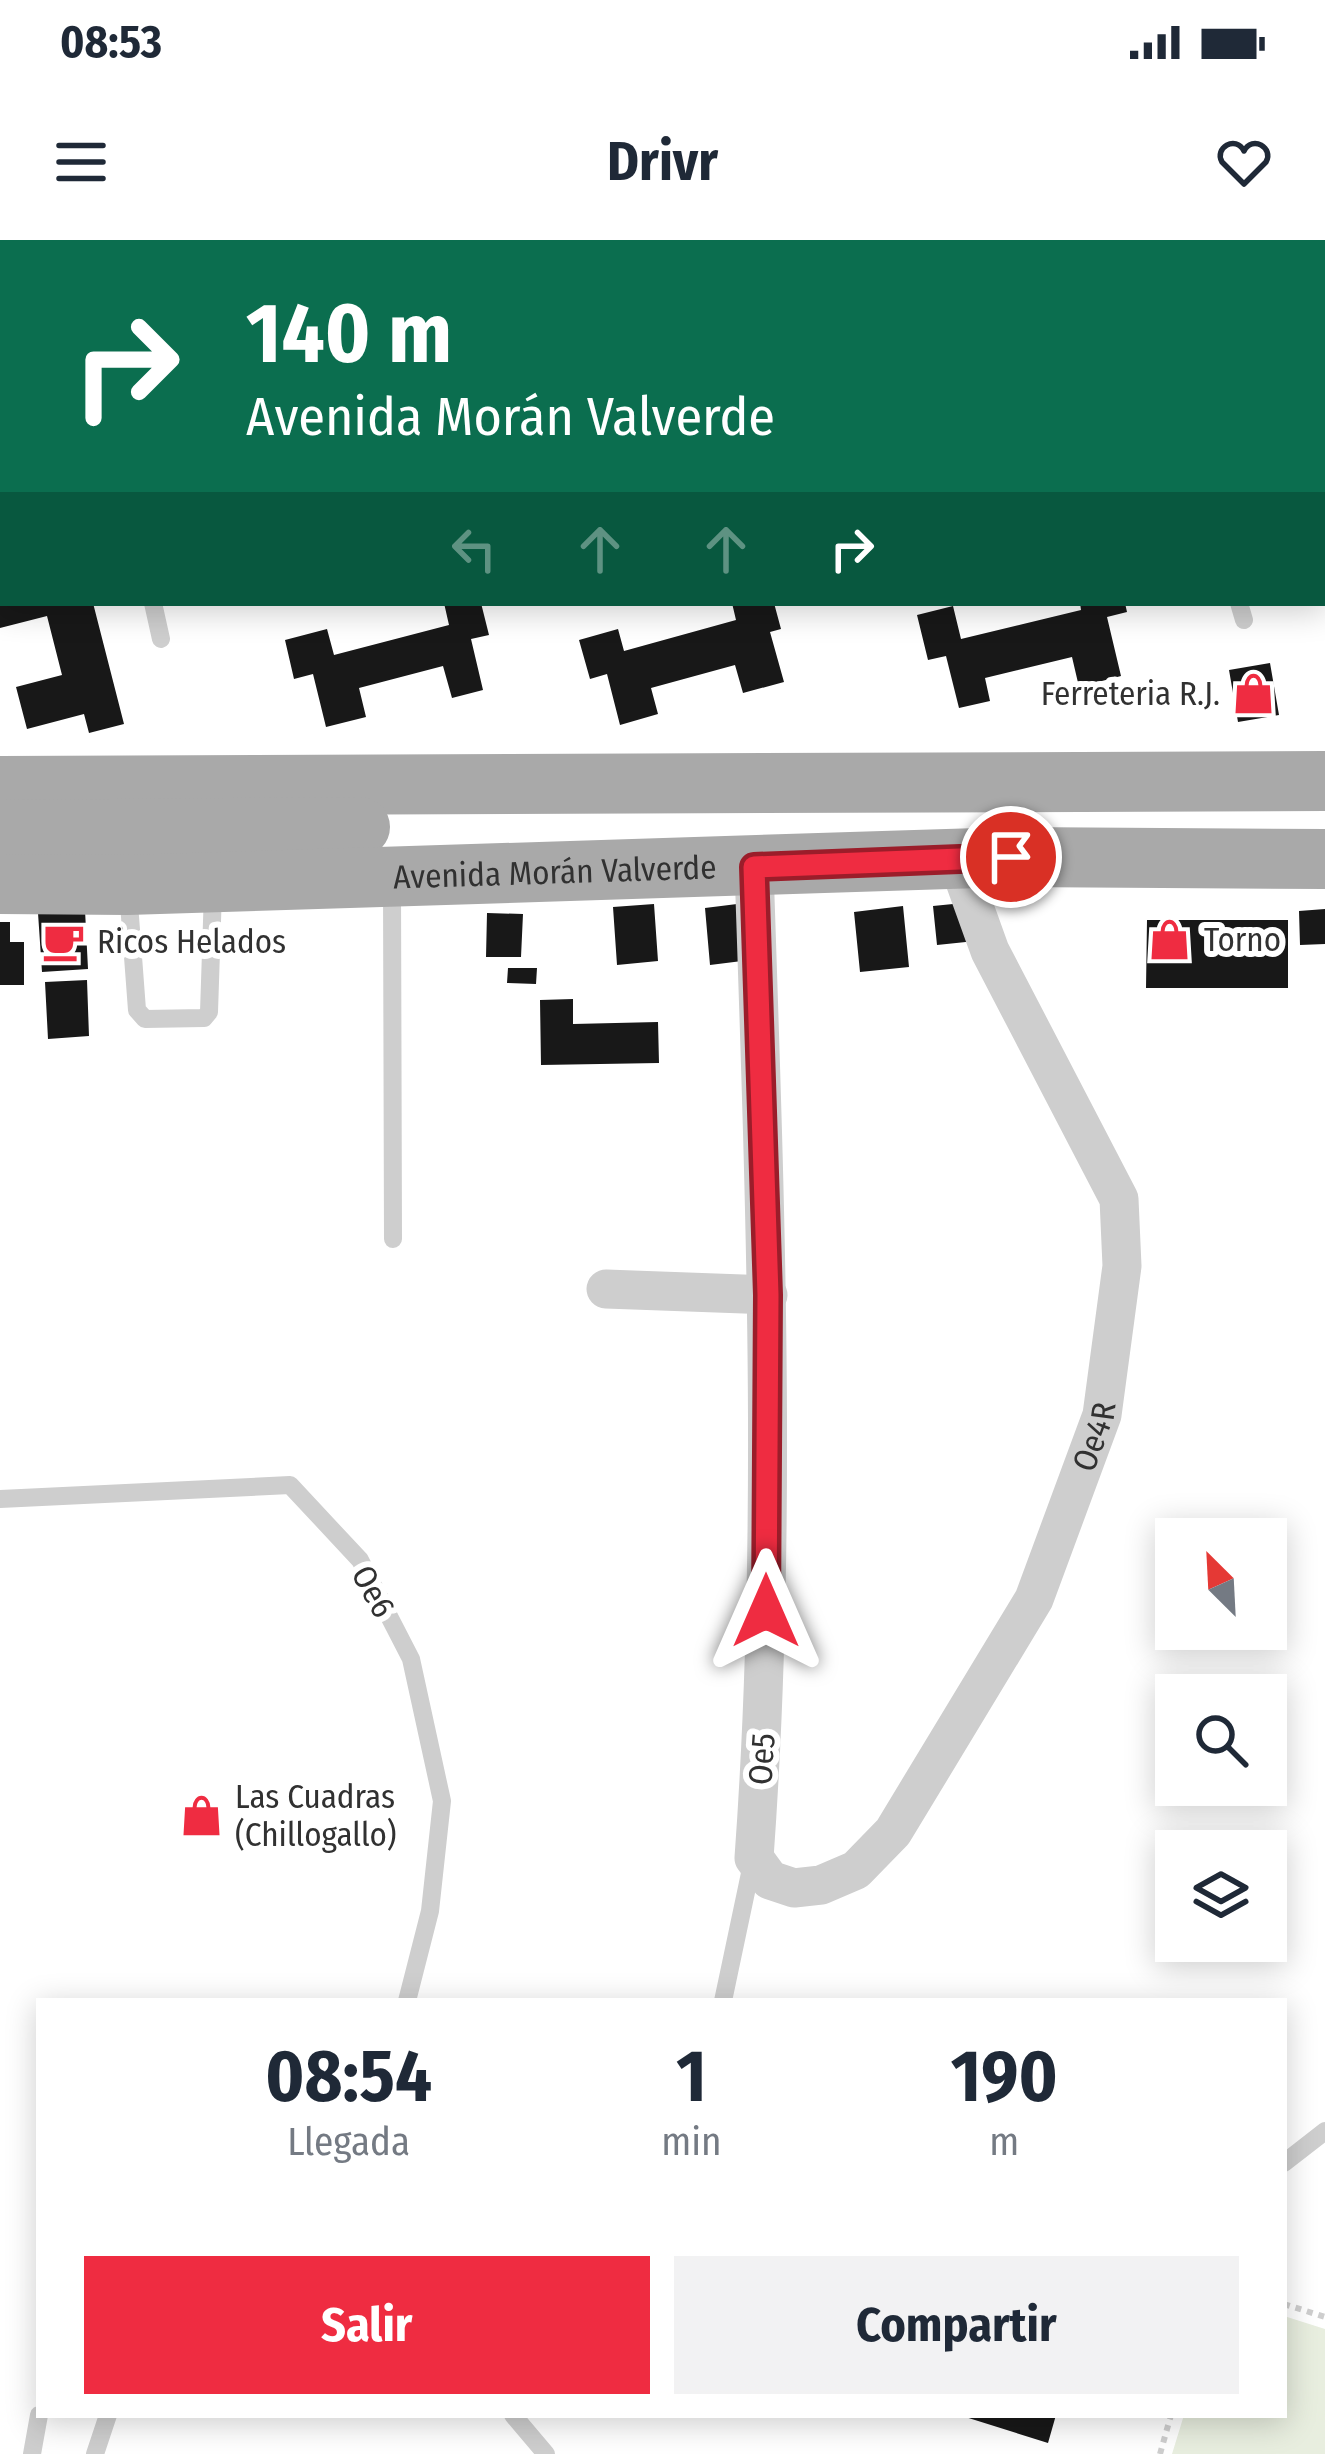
<!DOCTYPE html>
<html lang="es">
<head>
<meta charset="utf-8">
<style>
	:root { --surface:#fff; --page:#f2f2f3; --text:#1f2937; --muted:#747a83; --accent:#ef2c41 }
	body { margin:0; font-family:"Fira Sans Condensed",sans-serif; background:var(--page); color:var(--text); height:100vh; display:flex; flex-direction:column; font-size:45px; white-space:nowrap }
	* { box-sizing:border-box; margin:0 }
	p { font-size:39px; color:var(--muted) }
	.icon { flex:none; width:66px; height:66px; fill:none; stroke:currentColor; stroke-width:2; stroke-linecap:round; stroke-linejoin:round }
	.map { position:relative; flex:1; overflow:hidden }
	.side { position:absolute; left:36px; top:1758px; width:1251px; height:420px; display:flex; flex-direction:column; background:var(--surface); border-radius:0px; box-shadow:0 6px 30px #0003 }
	.side>* { flex:none }
	.banner { position:absolute; left:0px; top:0px; width:1326px; height:366px; box-shadow:0 6px 30px #0003; background:#0b6e4f; color:#fff; overflow:hidden }
	.needle { width:78px; rotate:336deg }
	.tools { position:absolute; left:1155px; top:1278px; display:grid; gap:24px }
	.tools a { display:grid; place-items:center; width:132px; height:132px; border-radius:0px; background:var(--surface); box-shadow:0 6px 30px #0003; font-size:60px }
	.pin { position:absolute; display:grid; place-items:center; width:102px; height:102px; color:#fff; margin:-51px; border:6px solid #fff; border-radius:50%; box-shadow:0 3px 12px #0007 }
	.me { position:absolute; width:132px; margin:-66px; rotate:0deg; stroke-linejoin:round; filter:drop-shadow(0 0 9px #0008) }
	.turn { display:flex; align-items:center; gap:42px; height:252px; padding:0 48px; font-size:54px }
	.turn .icon { width:156px; height:156px; stroke-width:2.5 }
	.turn b { display:block; font-size:84px; line-height:102px }
	.lanes { display:flex; align-items:center; height:114px; padding:0 48px; background:#0003; justify-content:center; gap:60px; direction:ltr }
	.lanes .off { opacity:.35 }
	.eta { display:flex; justify-content:space-evenly; align-items:center; height:204px; text-align:center }
	.eta b { font-size:72px; font-weight:700; line-height:84px }
	.cta { display:flex; gap:24px; margin-top:auto; padding:24px 48px }
	.cta a { flex:1; height:138px; border-radius:0px; background:var(--accent); color:#fff; font-size:48px; font-weight:700; line-height:138px; text-align:center }
	.cta a+a { background:var(--page); color:var(--text) }
	.status { display:flex; justify-content:space-between; align-items:center; height:84px; padding:0 60px; background:var(--surface); direction:ltr }
	.status svg { height:33px; fill:currentColor }
	header { display:flex; justify-content:space-between; align-items:center; height:156px; padding:0 48px; background:var(--surface); font-size:54px; font-weight:700 }
	.map>svg:first-child { display:block }
</style>
</head>
<body>
<div class="status"><b>08:53</b><svg viewBox="0 0 49 12"><path d="M0 12V9h3v3zM5 12V6h3v6zM10 12V3h3v9zM15 12V0h3v12zM26 1h20v11H26zM47 4h2v5h-2z"/></svg></div>
<header><svg class="icon" aria-label="menu" viewBox="0 0 24 24"><path d="M4 6h16M4 12h16M4 18h16"/></svg>Drivr<svg class="icon" aria-label="heart" viewBox="0 0 24 24"><path d="M12 20l-8-8c-3-5 5-10 8-4 3-6 11-1 8 4z"/></svg></header>
<div class="map">
<svg width="1325" height="2214" viewBox="0 0 1325 2214">
	<rect width="100%" height="100%" fill="#fff"/>
	<path fill="#e8eedf" d="M1284 2076 1325 2089V2214H1172L1184 2175H1284Z"/>
	<path fill="#181818" d="M0 363H93L124 484 89 493 84 474 27 489 16 447 62 435 47 376 0 388Z
		M444 363H481L489 395 471 399 483 450 452 458 443 426 359 448 366 477 326 487 313 434 294 439 285 400 327 389 334 415 449 385Z
		M732 363H774L781 389 770 392 784 442 743 453 735 425 651 448 658 474 620 485 607 434 590 439 579 400 618 389 624 411 736 380Z
		M1080 363H1125L1127 372 1107 377 1121 436 1079 447 1072 417 985 438 990 461 959 468 946 416 928 420 917 375 953 366 961 399 1081 370Z
		M1270 423 1279 475 1238 482 1229 430Z
		M745 663 750 720 710 725 705 668Z
		M963 663 985 700 937 705 933 666Z
		M654 664 658 721 617 725 613 667Z
		M903 666 909 727 860 732 854 672Z
		M1325 669V704L1300 705 1299 671Z
		M85 670 88 729 42 732 38 673Z
		M487 673 523 674 521 717H486Z
		M1147 680H1288V748H1146Z
		M0 682H10V702H24V745H0Z
		M508 728H537L536 744 507 743Z
		M87 740 89 796 48 799 45 742Z
		M573 759V784L658 782 659 823 541 825 540 760Z
		M959 2175H1056L1048 2203Z"/>
	<g fill="none" stroke-linecap="round" stroke-linejoin="round">
		<path stroke="#cecece" stroke-width="6" stroke-dasharray="6 6" stroke-linecap="butt" d="M1284 2064 1325 2077
			M1160 2214 1171 2175"/>
		<path stroke="#cecece" stroke-width="18" d="M153 363 161 399
			M1239 363 1244 380
			M392 646 393 999
			M128 650 137 770 145 779 204 778 209 772 213 651
			M0 1259 290 1245 360 1320 411 1419 442 1561 430 1671 407 1761
			M723 1761 753 1619
			M1284 1923 1325 1891
			M513 2175 546 2214
			M32 2214 39 2175
			M95 2214 108 2175"/>
		<g stroke="#cecece" stroke-width="39">
			<path d="M156 3V0"/>
			<path d="M491 3V0"/>
			<path d="M815 3V0"/>
			<path d="M1164 3V0"/>
			<path d="M0 16 3 19"/>
			<path d="M1323 86H1325"/>
			<path id="s1" d="M754 627C765 958 778 1288 754 1618L770 1640 794 1648 821 1645 856 1630 893 1592 1034 1359 1102 1175 1122 1026 1119 959 990 711 958 622"/>
			<path d="M606 1049 768 1055"/>
		</g>
		<g stroke="#a9a9a9" stroke-width="60">
			<path d="M0 546 1325 541"/>
			<path d="M0 590 360 587"/>
			<path id="s2" d="M0 644 127 645 1011 617 1325 619"/>
		</g>
	</g>
	<g fill="none" stroke-linecap="round" stroke-linejoin="round">
		<defs>
			<path id="route" d="M766 1371 768 1055 754 627 1011 617"/>
		</defs>
		<use href="#route" stroke="#9b1d2a" stroke-width="30"/>
		<use href="#route" stroke="#ef2c41" stroke-width="21"/>
	</g>
	<defs>
		<symbol id="shop-bare" viewBox="-9 -9 18 18"><path d="M-5-2.5h2.3a2.7 3.5 0 0 1 5.4 0H5L5.5 6h-11ZM-1.5-2.5h3a1.5 2.3 0 0 0-3 0Z" fill="#ef2c41" stroke="#fff" stroke-width="2.5" paint-order="stroke"/></symbol>
		<symbol id="cafe-bare" viewBox="-9 -9 18 18"><path d="M-5.5-4.5H6V0H3Q3 3.5 0 3.5H-2.5Q-5.5 3.5-5.5 0ZM3-3.2v2h1.7v-2ZM-6 4.5H4V6H-6Z" fill="#ef2c41" stroke="#fff" stroke-width="2.5" paint-order="stroke"/></symbol>
	</defs>
	<g fill-rule="evenodd">
		<use href="#shop-bare" x="1224" y="424" width="59" height="59"/>
		<use href="#shop-bare" x="1140" y="670" width="59" height="59"/>
		<use href="#cafe-bare" x="34" y="672" width="59" height="59"/>
		<use href="#shop-bare" x="172" y="1546" width="59" height="59"/>
	</g>
	<g text-anchor="middle" stroke-width="12" stroke-linejoin="round" paint-order="stroke">
		<g font-size="33" fill="#313131" stroke="#fff" text-anchor="start">
			<text x="1220" y="465" text-anchor="end">Ferreteria R.J.</text>
			<text x="1204" y="711">Torno</text>
			<text x="97" y="713">Ricos Helados</text>
			<text x="235" y="1568">Las Cuadras<tspan x="235" dy="38">(Chillogallo)</tspan></text>
		</g>
		<g font-size="33" fill="#313131" stroke="#fff">
			<text dy="12" stroke="none"><textPath href="#s2" startOffset="555">Avenida Morán Valverde</textPath></text>
			<text dy="12" stroke="none"><textPath href="#s1" startOffset="1608">Oe4R</textPath></text>
			<text transform="translate(374 1351) rotate(61)" y="12">Oe6</text>
			<text transform="translate(761 1519) rotate(-86)" y="12">Oe5</text>
		</g>
	</g>
</svg>
<div class="tools">
<a><svg class="needle" viewBox="-14 -14 28 28"><path d="M0-13l5 13h-10z" fill="#e53935"/><path d="M0 13l5-13h-10z" fill="#747a83"/></svg></a>
<a><svg class="icon" aria-label="search" viewBox="0 0 24 24"><circle cx="10" cy="10" r="6"/><path d="M15 15l6 6"/></svg></a>
<a><svg class="icon" aria-label="layers" viewBox="0 0 24 24"><path d="M12 4l9 5-9 5-9-5zM3 14l9 5 9-5"/></svg></a>
</div>
<div class="pin" style="left:1011px;top:617px;background:#d93025"><svg class="icon" aria-label="arrive" viewBox="0 0 24 24"><path d="M6 21V4h12l-3 4 3 4H6"/></svg></div>
<svg class="me" style="left:766px;top:1371px" viewBox="-20 -20 40 40"><path d="M0-17L14 15 0 8-14 15z" fill="#ef2c41" stroke="#fff" stroke-width="4"/></svg>
<div class="banner">
<div class="turn"><svg class="icon" aria-label="right" viewBox="0 0 24 24"><path d="M7 20v-9h11M14 6l5 5-5 5"/></svg><div><b>140 m</b>Avenida Morán Valverde</div></div>
<div class="lanes"><svg class="icon off" aria-label="left" viewBox="0 0 24 24"><path d="M17 20v-9H6M10 6l-5 5 5 5"/></svg><svg class="icon off" aria-label="ahead" viewBox="0 0 24 24"><path d="M12 20V5M6 11l6-6 6 6"/></svg><svg class="icon off" aria-label="ahead" viewBox="0 0 24 24"><path d="M12 20V5M6 11l6-6 6 6"/></svg><svg class="icon" aria-label="right" viewBox="0 0 24 24"><path d="M7 20v-9h11M14 6l5 5-5 5"/></svg></div>
</div>
<section class="side">
<div class="eta">
<div><b>08:54</b><p>Llegada</p></div>
<div><b>1</b><p>min</p></div>
<div><b>190</b><p>m</p></div>
</div>
<div class="cta"><a>Salir</a><a>Compartir</a></div>
</section>
</div>
</body>
</html>
